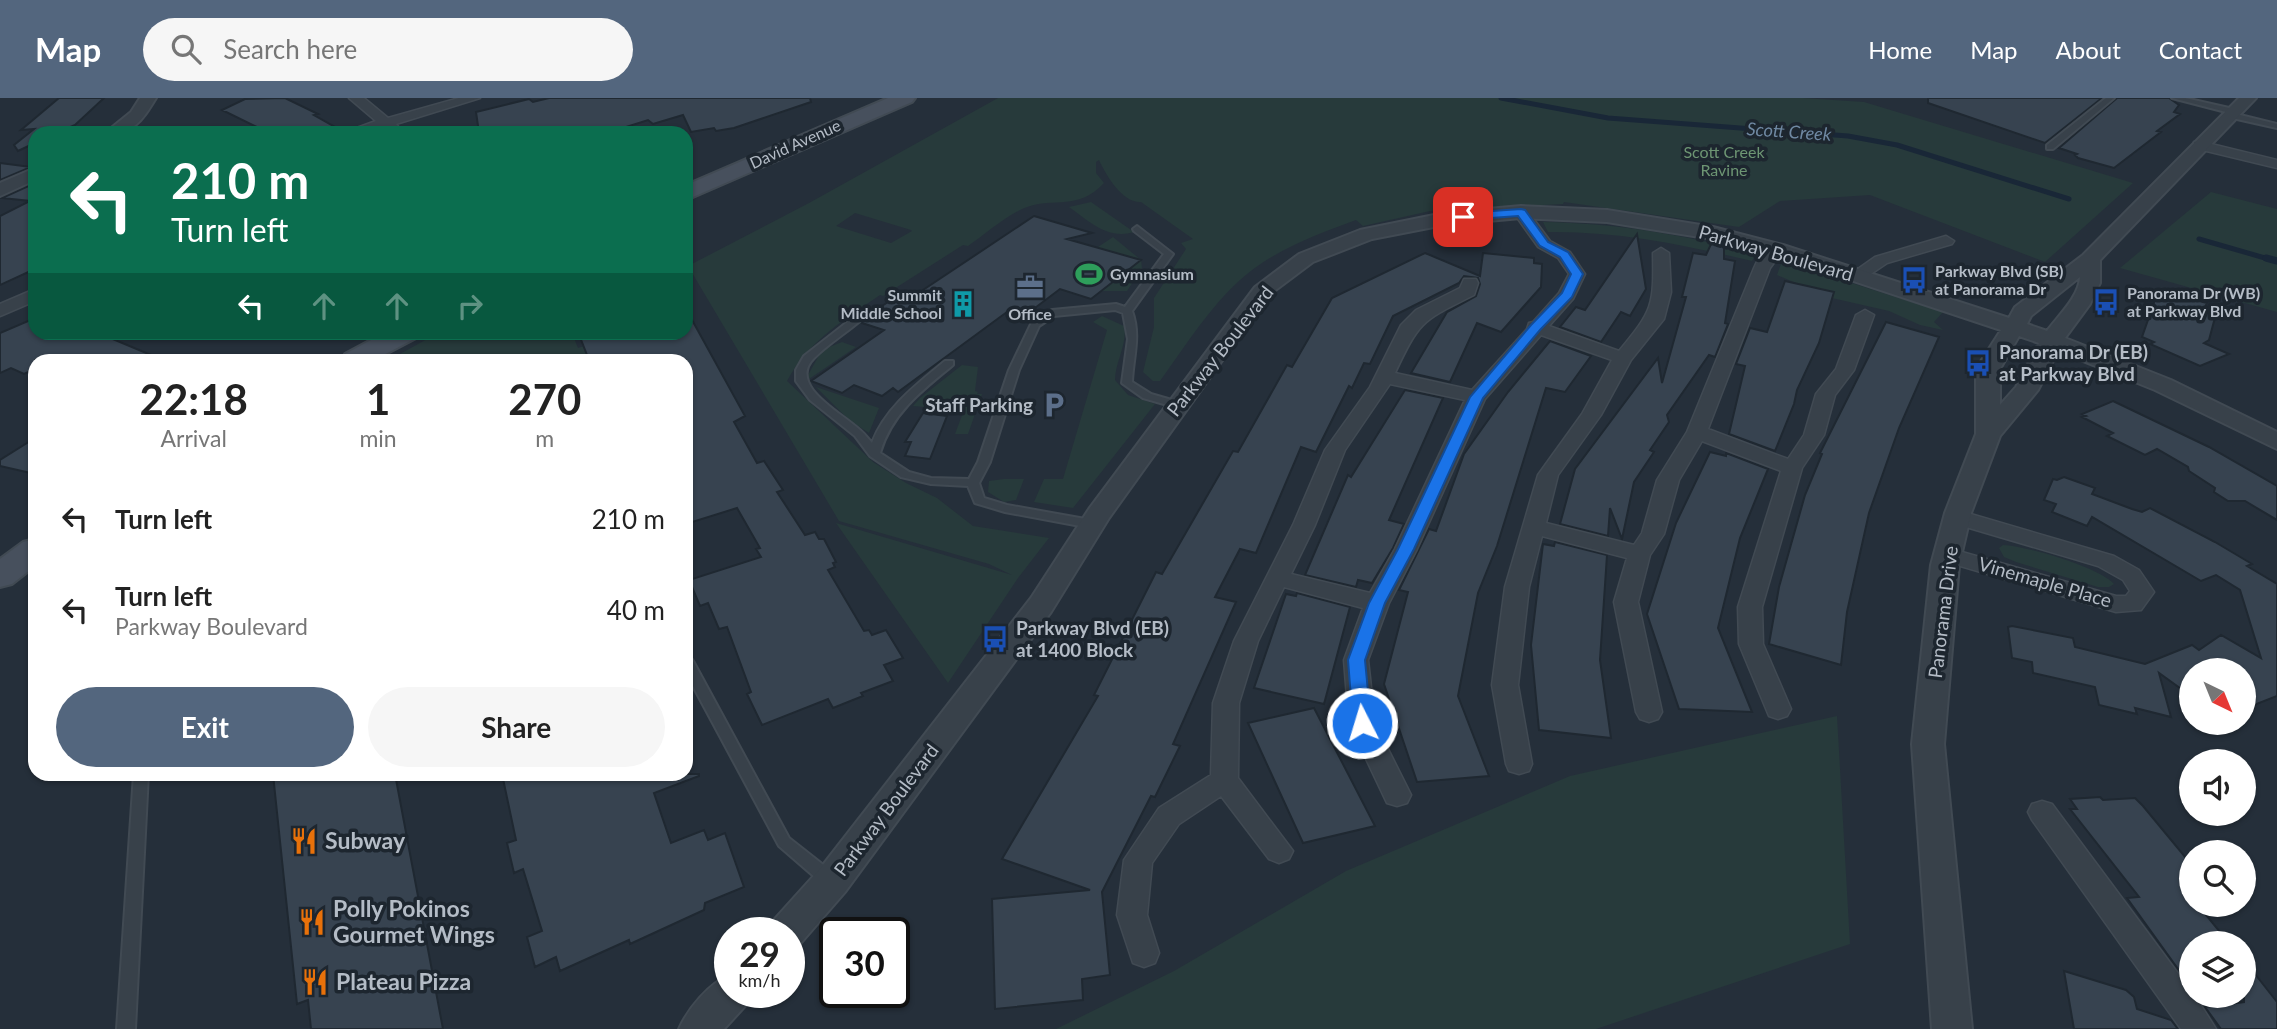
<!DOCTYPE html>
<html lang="en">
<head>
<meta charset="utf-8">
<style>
	:root { --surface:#fff; --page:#f6f6f6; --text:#222; --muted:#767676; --accent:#53667e }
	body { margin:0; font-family:Lato,sans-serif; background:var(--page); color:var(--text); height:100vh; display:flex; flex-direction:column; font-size:26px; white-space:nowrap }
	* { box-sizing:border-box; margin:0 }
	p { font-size:23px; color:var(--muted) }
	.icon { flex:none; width:38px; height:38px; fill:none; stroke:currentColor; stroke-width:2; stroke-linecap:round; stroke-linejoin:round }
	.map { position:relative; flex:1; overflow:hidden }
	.drawer { position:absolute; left:28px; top:256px; width:665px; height:427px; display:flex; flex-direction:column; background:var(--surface); border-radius:21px; box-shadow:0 2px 5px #0004 }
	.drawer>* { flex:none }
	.hud { position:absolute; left:28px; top:28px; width:665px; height:214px; border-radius:21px; box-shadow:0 2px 5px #0004; background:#0b6e4f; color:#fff; overflow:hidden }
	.needle { width:46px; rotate:137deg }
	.buttons { position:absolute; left:2179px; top:560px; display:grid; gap:14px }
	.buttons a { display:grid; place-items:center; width:77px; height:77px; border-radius:50%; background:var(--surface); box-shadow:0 2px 5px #0004; font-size:35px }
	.speed { position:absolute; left:714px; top:819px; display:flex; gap:14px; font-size:35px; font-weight:700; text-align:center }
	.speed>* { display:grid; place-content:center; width:91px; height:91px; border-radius:50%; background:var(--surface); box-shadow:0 2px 5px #0004; line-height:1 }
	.speed small { font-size:18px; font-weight:400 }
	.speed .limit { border:4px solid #111; border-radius:10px; background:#fff; color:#111 }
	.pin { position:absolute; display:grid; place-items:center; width:60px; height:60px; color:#fff; margin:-30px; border-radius:14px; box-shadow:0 4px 10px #0006 }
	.me { position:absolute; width:77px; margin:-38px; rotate:355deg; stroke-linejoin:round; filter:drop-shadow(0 0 5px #0008) }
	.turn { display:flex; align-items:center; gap:24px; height:147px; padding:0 28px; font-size:32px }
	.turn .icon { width:91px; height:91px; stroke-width:2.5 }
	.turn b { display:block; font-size:49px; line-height:60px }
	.lanes { display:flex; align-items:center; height:66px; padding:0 28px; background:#0003; justify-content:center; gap:35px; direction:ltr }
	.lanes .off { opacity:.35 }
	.eta { display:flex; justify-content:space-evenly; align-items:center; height:119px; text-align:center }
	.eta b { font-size:42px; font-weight:700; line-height:49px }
	.action { display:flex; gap:14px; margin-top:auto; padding:14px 28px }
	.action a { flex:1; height:80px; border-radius:42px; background:var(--accent); color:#fff; font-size:28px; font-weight:700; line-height:80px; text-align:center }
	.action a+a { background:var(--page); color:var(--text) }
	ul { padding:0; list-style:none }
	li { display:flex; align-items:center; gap:21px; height:91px; padding:0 28px }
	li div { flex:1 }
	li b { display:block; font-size:26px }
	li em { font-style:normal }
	header { display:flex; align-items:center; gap:42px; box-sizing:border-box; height:98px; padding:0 35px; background:var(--accent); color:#fff }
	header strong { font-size:33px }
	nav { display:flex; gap:38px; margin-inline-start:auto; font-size:24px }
	.search { width:490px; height:63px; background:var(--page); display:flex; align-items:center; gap:18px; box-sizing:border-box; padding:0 24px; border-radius:38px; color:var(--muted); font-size:26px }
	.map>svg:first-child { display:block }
</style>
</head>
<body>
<header>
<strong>Map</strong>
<div class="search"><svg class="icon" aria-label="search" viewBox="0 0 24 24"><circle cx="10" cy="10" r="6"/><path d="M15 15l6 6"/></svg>Search here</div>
<nav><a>Home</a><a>Map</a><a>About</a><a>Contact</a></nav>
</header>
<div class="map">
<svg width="2277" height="931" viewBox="0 0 2277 931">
	<rect width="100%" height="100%" fill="#252f3a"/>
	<path fill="#273a3b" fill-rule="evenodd" d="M998 0H1803L1864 4 2133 85 2045 164 1870 97 1780 103 1739 129 1564 104 1563 106 1430 113 1363 128 1356 122C1323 134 1291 146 1262 165 1219 193 1190 242 1160 283H1153L1143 274 1154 229V200L1186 151 1181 145 1193 141 1141 104C1122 105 1106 77 1099 62L1096 64V75L1104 85C1078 113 1054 99 1027 109 1006 117 986 136 968 148L963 147 883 198 880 197C843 222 809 243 787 283L873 364 906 385 937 400 973 428 1049 440 1018 480 948 585 836 425 1012 477 989 466 839 423 688 168 809 105ZM855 115 911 132 912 133 891 145 836 128Z
		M2211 94 2277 111V214L2120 170Z
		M1091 104 1134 134C1107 142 1089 123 1069 109Z
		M1543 124C1616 125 1686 137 1756 156L1752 163C1685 147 1618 133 1548 134Z
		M1113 139 1141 162 1142 170 1127 193H1101L1091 201 1041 186 1093 148 1098 149Z
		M1782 163 1943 214 1934 224 1943 232 1920 227 1889 213 1832 200 1777 177Z
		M1102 218 1124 228C1128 245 1115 264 1115 282L1128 297 1155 306 1073 410 1034 404 1044 381H1063L1107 232 1093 224Z
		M440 234 543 235 540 241 572 235 578 250 584 248 590 262H389Z
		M842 244 856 249 809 281 808 277 822 252Z
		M962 267 978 269 975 293 978 294 977 296H982L968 336H955L964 312 913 308 920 300Z
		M816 289 879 310 869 335 849 322Z
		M1004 381H1024L1016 402 1004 404 988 394 989 383Z
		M2003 447C2026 448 2099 469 2114 486L2109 489H2098L2016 464 2004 459 1999 450Z
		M1837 618 1850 846 1596 931H1056L1174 873 1346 773 1570 678Z"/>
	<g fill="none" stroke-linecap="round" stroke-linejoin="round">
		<path stroke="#192737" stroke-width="5" d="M1501 0 1608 20 1848 38 1897 47 2069 101
			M2199 141 2272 162"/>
		<path stroke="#192737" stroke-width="7" d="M2266 160 2277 163"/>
	</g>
	<path fill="#374350" stroke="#1f2831" stroke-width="2" d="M59 0H104L75 27 57 35H35V45L18 53 14 47 34 31 21 32Z
		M285 0 318 16 314 17 342 33 340 35H283L272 29 263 32 222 12 245 1Z
		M549 0H810L811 4 734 30 716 33 714 30 691 34 683 17 653 26 648 22 607 35H479L476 14 529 1 533 4Z
		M1928 0H2102L2045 45 1928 5Z
		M2117 0H2169L2179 7 2174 14 2180 16 2157 33 2161 34 2114 70 2078 60 2075 57 2077 56 2059 50Z
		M0 65 31 69 0 82Z
		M35 85V171L0 187V118L30 103 2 100Z
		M1034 118 1092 135 1067 141 1141 162 1091 201 1060 191 1027 216 1011 211 898 294 893 290 882 298 854 287 842 295 811 283 884 232 862 225 864 220 897 198 908 202Z
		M1637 136 1646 191 1630 218 1621 214 1601 244 1560 229 1576 209 1585 212Z
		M1712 144 1724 147V161L1735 163 1725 225 1728 226 1715 259 1709 257 1667 317 1669 324 1650 352 1654 354 1634 384 1622 441 1610 410 1608 438 1560 426 1575 371 1658 260 1662 285 1686 199H1682L1693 155 1706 157Z
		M1425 155 1480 178 1483 155 1534 160V165L1542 166 1541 189 1501 234 1477 225 1450 284 1411 275 1447 214 1476 198 1480 186 1478 180 1464 178 1459 185 1393 218 1370 266 1364 265 1352 290 1349 288 1316 354 1301 349 1256 455 1240 451 1215 499 1236 504 1173 646 1180 648 1155 699 1151 698 1102 794 1110 877 1082 881 1083 902 995 911 992 801 1090 792 1002 761 1098 598 1094 597 1156 474 1162 476 1233 353 1238 354 1287 267 1292 269 1332 200Z
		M1785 183 1834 194 1819 245 1797 292 1794 306 1775 353 1729 336 1745 268 1736 266 1750 230 1767 234Z
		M2164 194 2207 205 2205 209 2217 212 2209 242 2204 245 2229 256 2200 268 2150 246 2154 244 2142 239 2155 202 2161 203Z
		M686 211 745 318 734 324 757 365 764 363 783 392 777 394 805 437 815 434 819 441H824L836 464 833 465 835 469 828 472 864 533 869 532 872 537 886 532 903 560 884 567 893 583 861 595 863 598 833 610 828 601 762 627 747 596 751 594 727 529 719 531 708 505 700 508 689 482 761 459 756 451 760 450 737 410 686 426V262H589L578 234H686Z
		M35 220V234H96L163 262H35V271L24 276 11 270 0 275V235Z
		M1886 224 1939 239 1899 330 1869 415 1847 514 1841 567 1769 546 1779 489 1805 397 1822 356 1820 355Z
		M1550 243 1591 258 1565 294 1546 290 1497 448 1478 495 1458 598 1489 678 1417 684 1384 586 1408 494 1399 492 1429 431 1436 433 1464 356 1508 294Z
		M1405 292 1443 300 1389 422 1404 426 1393 450 1372 485 1358 482 1356 489 1305 477 1348 377 1351 379Z
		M2113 303 2209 349 2277 388V422L2245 403H2228L2214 394 2215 390 2189 373 2188 369 2157 351 2145 357 2107 338 2113 335 2082 319 2086 318 2082 316Z
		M923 315 947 318 930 361 905 358 911 344H905Z
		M35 340V376L0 368V362Z
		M1710 354 1726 358V355L1768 371 1740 440 1718 530 1752 614 1679 611 1647 516 1676 425Z
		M2064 379 2095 390 2092 396 2132 411 2142 414 2150 410 2215 444 2252 466 2247 468 2277 486V598L2244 611V572H2191V598L2159 575 2171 619 2135 610 2137 616 2099 607 2095 589 2033 575 2032 564 2012 560 2008 529 2012 528 2073 540 2075 549 2145 566 2192 547 2199 552 2221 537 2261 560 2240 492 2216 477 2201 483 2092 419 2087 428 2052 414 2056 406 2044 402 2053 381 2057 382Z
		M1555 444 1607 457 1600 562 1611 640 1539 632 1531 547 1543 446 1554 448Z
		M1297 495 1350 509 1324 606 1254 590 1286 496 1296 498Z
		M1314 610 1375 728 1303 745 1248 625Z
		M273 676H395L443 931H311L308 902 297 906Z
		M502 676H699V678L654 695 671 745 704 732 708 742 725 735 744 789 705 805 704 812 630 846 629 842 560 873 556 859 535 869 527 839 542 833 523 771 514 775 507 745 516 742Z
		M2100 699 2103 702 2135 700 2143 708 2191 766V807H2198L2229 845H2191V889L2127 800 2139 799 2070 711H2077L2070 701Z
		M2244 862 2277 904V931H2221L2205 909 2244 904Z
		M2064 873 2126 892 2134 899 2137 911 2171 922 2178 931H2074Z"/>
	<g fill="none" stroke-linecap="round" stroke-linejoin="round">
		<defs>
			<path id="service" d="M2106 0H2114L2053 51H2047V47Z
				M2172 0H2185L2238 12 2239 14 2236 16 2277 26V30L2228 19 2227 17 2230 15Z
				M1137 128 1173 156 1132 213C1141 238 1133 259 1132 284L1151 296 1182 305 1183 307 1178 310 1143 300 1122 285 1128 241 1123 215 1115 212 1054 218 1039 228 1019 272 990 364 979 385 984 400 1007 407 1091 422 1097 426 1095 429 1091 430 1005 414 975 405 968 388 931 386 901 379 870 358 855 338 810 302 796 283V272L804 258 855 218H861V222C846 235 828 246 814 260 786 288 844 316 861 333 865 336 868 341 872 345 885 310 917 286 945 263H953V267C922 292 891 316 880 355L909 374 931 380 969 381 978 364 1009 272 1032 224 1052 212 1116 206 1125 209 1164 156 1134 133 1133 131Z
				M686 558 691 560 693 563 789 740 836 777 838 782 836 787 830 789 824 787 779 748 686 575Z
				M134 676H148L135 931H117Z"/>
			<path id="minor" d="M349 0H364L388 20 459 0H480L396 26 401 32 399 35H389L383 30 365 35H343L376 23Z
				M2199 43 2277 62V70L2194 50V44Z
				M1521 109 1526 111 1550 143 1570 154 1585 176 1573 201 1549 228 1619 253C1653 212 1654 208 1653 155L1661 150 1669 155 1671 194 1664 221 1631 262 1601 317 1558 377 1546 425 1634 447 1642 435 1657 382 1687 334 1754 170C1759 159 1764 149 1776 146L1784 151 1770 170 1708 331 1788 361 1804 337 1816 296 1836 271 1856 217 1865 212 1874 217 1854 272 1835 297 1824 337 1802 370 1762 509 1763 546 1791 611 1787 618 1778 621 1769 618 1739 546 1738 509 1781 373 1702 343 1679 382 1664 436 1650 457 1638 504 1662 614 1658 621 1649 624 1640 621 1636 614 1614 504 1627 460 1542 438 1529 489 1518 587 1532 666 1529 673 1519 676 1509 673 1506 666 1492 587 1505 489 1538 377 1582 316 1612 262 1541 237 1485 301 1417 451 1389 505 1368 562 1375 625 1411 697 1407 705 1397 708 1387 705 1349 625 1344 562 1363 510 1284 489 1258 543 1239 605 1238 680 1293 753 1289 761 1279 765 1269 761 1221 698 1179 726 1152 765 1147 817 1159 855 1155 865 1144 869 1133 865 1117 817 1124 762 1159 710 1211 677 1213 605 1234 543 1293 427 1325 352 1370 289 1401 227 1416 212 1460 190 1464 181H1476L1478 185 1474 197C1422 223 1420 222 1395 275L1472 292 1527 231 1529 225 1533 224 1559 195 1569 176 1558 160 1538 149 1513 114ZM1390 286 1465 302 1395 451 1370 495 1291 476 1315 427 1345 352Z
				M1946 138 1954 143 1952 146 1887 165 1862 182H1850L1848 178 1875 159Z
				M35 191V203L0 218V206Z
				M1957 412 2114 458 2139 472 2154 494 2141 512 2116 514 1940 462 1937 457 1940 452 1948 450 2116 498H2126L2130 493 2123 482 2098 468 1949 424 1946 419 1949 414Z
				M2042 703 2052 706 2191 893V898H2195L2216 931H2181L2032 722 2028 714 2032 706Z"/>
			<path id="tertiary" d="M140 0H156C141 24 135 35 105 35L131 14Z
				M2239 0H2256L2100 162V185L2090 206 2065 240 2171 282 2277 334V351L2155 292 2058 253 2038 292 2000 338 1971 415 1959 467 1944 646 1972 931H1932L1912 646 1931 467 1945 415 1976 336V271L2001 232 1769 155 1712 141 1607 124 1521 120 1444 127 1372 141 1313 164 1269 197 1109 420 1051 514 845 794 799 847 789 850V835H767L773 823 819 772 1031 500 1089 411 1255 189 1299 156 1360 132 1444 115 1521 108 1607 112 1713 129 1783 147 2009 220 2015 209 2083 157ZM2080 179C2079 199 2058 218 2047 233L2027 226 2031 218ZM2019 238 2039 245 2016 289 2000 307V271Z
				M35 70V82L0 98V85Z
				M730 877V894H751L746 907 724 931H679C688 911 709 885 730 877Z"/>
			<path id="secondary" d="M888 0H915L912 4 686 102V87Z
				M386 234H420L416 240 374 262H341L345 256Z
				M35 441V468L12 486 0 489V461L23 444Z"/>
		</defs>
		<use href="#service" stroke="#414a53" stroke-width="4"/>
		<use href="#minor" stroke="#414a53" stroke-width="3"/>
		<use href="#tertiary" stroke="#414a53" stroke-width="4"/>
		<use href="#secondary" stroke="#414a53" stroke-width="4"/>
		<use href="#service" fill="#38414a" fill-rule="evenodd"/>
		<use href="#minor" fill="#38414a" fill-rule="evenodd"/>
		<use href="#tertiary" fill="#38414a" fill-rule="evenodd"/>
		<use href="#secondary" fill="#47505d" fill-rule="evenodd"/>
	</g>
	<path fill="#1a73e8" stroke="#114b97" stroke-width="2" d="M1521 111 1525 112 1548 144 1568 154 1583 176 1572 199 1540 232 1483 300 1414 451 1385 505 1365 562 1371 625 1368 630H1355L1353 625 1348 562 1369 505 1398 451 1470 299 1531 227 1562 195 1571 176 1560 159 1540 148 1518 118 1463 122 1458 119 1463 115Z"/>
	<defs>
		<symbol id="stadium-bare" viewBox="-9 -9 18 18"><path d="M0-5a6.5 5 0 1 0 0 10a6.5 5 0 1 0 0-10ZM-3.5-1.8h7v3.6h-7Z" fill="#2e9e5b" stroke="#1d262f" stroke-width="2.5" paint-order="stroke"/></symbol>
		<symbol id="bus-bare" viewBox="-9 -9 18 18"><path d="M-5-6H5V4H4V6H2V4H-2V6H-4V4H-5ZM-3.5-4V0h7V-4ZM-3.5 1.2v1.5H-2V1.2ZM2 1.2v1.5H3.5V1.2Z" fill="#1a4fb4" stroke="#1d262f" stroke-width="2.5" paint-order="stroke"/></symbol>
		<symbol id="office-bare" viewBox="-9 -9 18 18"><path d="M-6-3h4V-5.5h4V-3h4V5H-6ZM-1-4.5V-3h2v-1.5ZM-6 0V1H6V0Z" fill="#5c6f8a" stroke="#1d262f" stroke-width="2.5" paint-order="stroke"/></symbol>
		<symbol id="building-bare" viewBox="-9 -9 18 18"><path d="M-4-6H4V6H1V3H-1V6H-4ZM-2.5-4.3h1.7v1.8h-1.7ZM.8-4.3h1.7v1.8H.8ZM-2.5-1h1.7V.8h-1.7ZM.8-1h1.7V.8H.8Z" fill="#0f9aa8" stroke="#1d262f" stroke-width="2.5" paint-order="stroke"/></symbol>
		<symbol id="parking-bare" viewBox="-9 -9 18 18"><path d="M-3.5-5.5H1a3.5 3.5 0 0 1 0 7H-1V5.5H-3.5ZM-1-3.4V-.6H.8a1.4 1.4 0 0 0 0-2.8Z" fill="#5c6f8a" stroke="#1d262f" stroke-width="2.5" paint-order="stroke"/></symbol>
		<symbol id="restaurant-bare" viewBox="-9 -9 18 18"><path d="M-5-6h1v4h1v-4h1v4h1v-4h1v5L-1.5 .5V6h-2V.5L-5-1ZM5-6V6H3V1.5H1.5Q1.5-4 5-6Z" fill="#e8710a" stroke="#1d262f" stroke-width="2.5" paint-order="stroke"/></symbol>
	</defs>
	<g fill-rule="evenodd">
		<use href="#stadium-bare" x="1070" y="157" width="38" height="38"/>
		<use href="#bus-bare" x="1895" y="163" width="38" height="38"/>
		<use href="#office-bare" x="1011" y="170" width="38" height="38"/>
		<use href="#bus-bare" x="2087" y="185" width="38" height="38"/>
		<use href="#building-bare" x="944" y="187" width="38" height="38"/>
		<use href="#bus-bare" x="1959" y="246" width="38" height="38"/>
		<use href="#parking-bare" x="1035" y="288" width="38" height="38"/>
		<use href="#bus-bare" x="976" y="522" width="38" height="38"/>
		<use href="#restaurant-bare" x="285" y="724" width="38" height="38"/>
		<use href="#restaurant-bare" x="293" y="805" width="38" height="38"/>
		<use href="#restaurant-bare" x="296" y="865" width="38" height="38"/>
	</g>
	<g text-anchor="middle" stroke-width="7" stroke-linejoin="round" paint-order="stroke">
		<g font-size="16" fill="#b4bcc6" stroke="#1d262f">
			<text transform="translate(795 46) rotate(-24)" y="6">David Avenue</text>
		</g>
		<g font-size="16" fill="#6d9573" stroke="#1d262f">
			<text x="1724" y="60">Scott Creek<tspan x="1724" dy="18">Ravine</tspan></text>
		</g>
		<g font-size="16" font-weight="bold" fill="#b4bcc6" stroke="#1d262f" text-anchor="start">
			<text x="1935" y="179">Parkway Blvd (SB)<tspan x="1935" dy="18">at Panorama Dr</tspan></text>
			<text x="1110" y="182">Gymnasium</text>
			<text x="2127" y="201">Panorama Dr (WB)<tspan x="2127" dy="18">at Parkway Blvd</tspan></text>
			<text x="942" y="203" text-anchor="end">Summit<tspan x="942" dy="18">Middle School</tspan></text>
			<text x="1030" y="222" text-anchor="middle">Office</text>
		</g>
		<g font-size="18" font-style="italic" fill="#6f88a2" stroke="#1d262f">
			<text transform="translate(1789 34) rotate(4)" y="6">Scott Creek</text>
		</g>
		<g font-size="19" fill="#b4bcc6" stroke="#1d262f">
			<text transform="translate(1776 155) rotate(16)" y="7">Parkway Boulevard</text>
			<text transform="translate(1220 253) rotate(-52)" y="7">Parkway Boulevard</text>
			<text transform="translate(2045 484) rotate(16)" y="7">Vinemaple Place</text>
			<text transform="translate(1943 514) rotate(-83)" y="7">Panorama Drive</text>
			<text transform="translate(886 712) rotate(-53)" y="7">Parkway Boulevard</text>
		</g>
		<g font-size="19" font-weight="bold" fill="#b4bcc6" stroke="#1d262f" text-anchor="start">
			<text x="1999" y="261">Panorama Dr (EB)<tspan x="1999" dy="22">at Parkway Blvd</tspan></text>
			<text x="1033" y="314" text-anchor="end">Staff Parking</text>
			<text x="1016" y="537">Parkway Blvd (EB)<tspan x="1016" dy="22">at 1400 Block</tspan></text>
		</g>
		<g font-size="23" font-weight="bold" fill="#b4bcc6" stroke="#1d262f" text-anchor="start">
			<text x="325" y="751">Subway</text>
			<text x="333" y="819">Polly Pokinos<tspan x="333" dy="26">Gourmet Wings</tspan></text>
			<text x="336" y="892">Plateau Pizza</text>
		</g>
	</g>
</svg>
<div class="buttons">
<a><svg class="needle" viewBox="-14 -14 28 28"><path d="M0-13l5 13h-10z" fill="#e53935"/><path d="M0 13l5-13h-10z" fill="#767676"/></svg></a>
<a><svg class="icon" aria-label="sound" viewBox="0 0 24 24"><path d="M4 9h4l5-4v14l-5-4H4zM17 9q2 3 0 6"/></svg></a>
<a><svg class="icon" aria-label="search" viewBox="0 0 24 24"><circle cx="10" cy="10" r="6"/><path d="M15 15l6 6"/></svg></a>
<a><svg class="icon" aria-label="layers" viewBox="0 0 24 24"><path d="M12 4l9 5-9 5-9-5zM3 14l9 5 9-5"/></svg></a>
</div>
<div class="speed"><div>29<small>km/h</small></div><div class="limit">30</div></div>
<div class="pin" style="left:1463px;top:119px;background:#d93025"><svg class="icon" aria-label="arrive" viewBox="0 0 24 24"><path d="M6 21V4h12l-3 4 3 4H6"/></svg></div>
<svg class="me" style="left:1362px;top:625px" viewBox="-20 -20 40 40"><circle r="17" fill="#1a73e8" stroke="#fff" stroke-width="3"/><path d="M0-11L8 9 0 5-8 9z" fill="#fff"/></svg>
<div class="hud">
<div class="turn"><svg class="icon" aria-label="left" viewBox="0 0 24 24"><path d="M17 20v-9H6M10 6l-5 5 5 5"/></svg><div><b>210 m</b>Turn left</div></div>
<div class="lanes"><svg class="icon" aria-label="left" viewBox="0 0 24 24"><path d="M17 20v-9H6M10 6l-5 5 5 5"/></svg><svg class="icon off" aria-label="ahead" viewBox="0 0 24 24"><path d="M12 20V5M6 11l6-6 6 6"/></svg><svg class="icon off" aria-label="ahead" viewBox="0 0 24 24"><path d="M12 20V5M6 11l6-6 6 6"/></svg><svg class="icon off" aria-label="right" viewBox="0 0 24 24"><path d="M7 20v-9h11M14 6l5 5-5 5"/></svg></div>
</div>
<section class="drawer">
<div class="eta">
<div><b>22:18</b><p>Arrival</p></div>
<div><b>1</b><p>min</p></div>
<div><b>270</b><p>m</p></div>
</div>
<ul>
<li><svg class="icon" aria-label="left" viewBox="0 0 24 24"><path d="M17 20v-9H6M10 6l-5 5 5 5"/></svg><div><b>Turn left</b></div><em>210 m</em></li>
<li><svg class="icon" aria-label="left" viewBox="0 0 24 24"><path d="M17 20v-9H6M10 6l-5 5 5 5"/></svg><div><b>Turn left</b><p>Parkway Boulevard</p></div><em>40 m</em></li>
</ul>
<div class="action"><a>Exit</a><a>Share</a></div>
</section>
</div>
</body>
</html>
